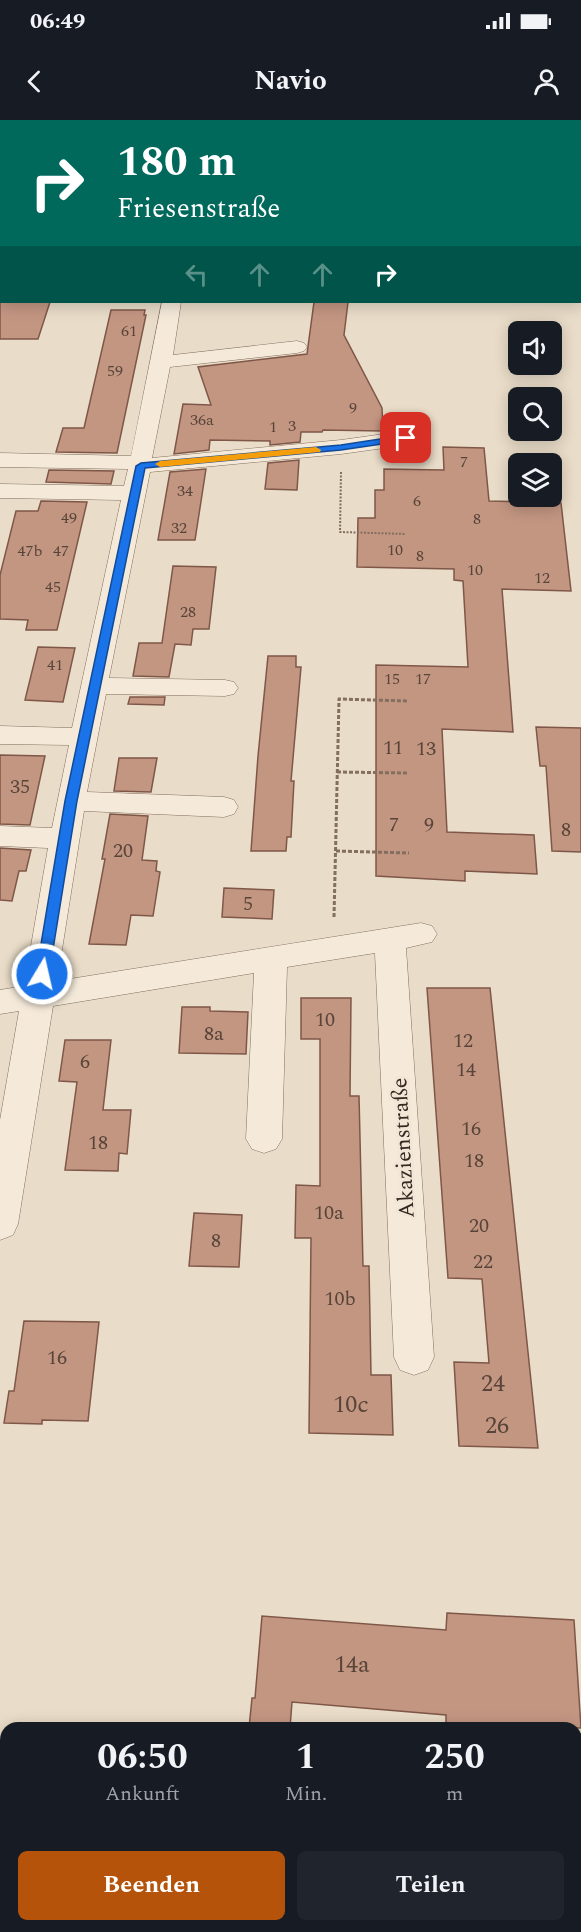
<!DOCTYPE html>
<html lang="de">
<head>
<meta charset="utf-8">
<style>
	:root { --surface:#171b24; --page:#20242c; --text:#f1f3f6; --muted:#9ea1a6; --accent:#b45309 }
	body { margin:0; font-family:Spectral,serif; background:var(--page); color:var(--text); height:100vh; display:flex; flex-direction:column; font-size:22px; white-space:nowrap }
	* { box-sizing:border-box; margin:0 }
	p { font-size:20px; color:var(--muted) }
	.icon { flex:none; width:33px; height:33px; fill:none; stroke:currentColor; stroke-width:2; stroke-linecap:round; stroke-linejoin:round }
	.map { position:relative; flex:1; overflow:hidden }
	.panel { position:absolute; left:0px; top:1602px; width:582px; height:210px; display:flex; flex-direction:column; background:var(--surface); border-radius:18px 18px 0 0; box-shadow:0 3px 15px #0003 }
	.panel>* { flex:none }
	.guide { position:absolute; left:0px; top:0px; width:582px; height:183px; box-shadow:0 3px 15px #0003; background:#00695c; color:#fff; overflow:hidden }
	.controls { position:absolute; left:508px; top:201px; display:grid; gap:12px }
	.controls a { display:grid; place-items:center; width:54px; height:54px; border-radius:9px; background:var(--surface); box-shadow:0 3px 15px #0003; font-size:30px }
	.pin { position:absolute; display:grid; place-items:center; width:51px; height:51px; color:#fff; margin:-26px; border-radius:12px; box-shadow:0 3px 9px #0006 }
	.me { position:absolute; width:66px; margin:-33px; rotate:9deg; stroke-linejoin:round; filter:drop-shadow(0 0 4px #0008) }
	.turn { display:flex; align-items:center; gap:21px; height:126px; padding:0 18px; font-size:27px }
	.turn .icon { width:78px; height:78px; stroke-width:2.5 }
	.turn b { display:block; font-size:42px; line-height:51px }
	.lanes { display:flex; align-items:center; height:57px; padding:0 18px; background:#0003; justify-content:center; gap:30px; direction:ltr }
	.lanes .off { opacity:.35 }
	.eta { display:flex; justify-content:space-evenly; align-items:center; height:102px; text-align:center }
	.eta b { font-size:36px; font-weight:700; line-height:42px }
	.cta { display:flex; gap:12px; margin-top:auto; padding:12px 18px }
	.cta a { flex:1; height:69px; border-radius:9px; background:var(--accent); color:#fff; font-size:24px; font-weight:700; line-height:69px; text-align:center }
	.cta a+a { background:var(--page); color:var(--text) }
	.status { display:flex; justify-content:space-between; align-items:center; height:42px; padding:0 30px; background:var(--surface); direction:ltr }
	.status svg { height:16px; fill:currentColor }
	header { display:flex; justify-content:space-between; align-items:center; height:78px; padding:0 18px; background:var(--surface); font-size:27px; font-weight:700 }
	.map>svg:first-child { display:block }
</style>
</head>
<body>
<div class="status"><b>06:49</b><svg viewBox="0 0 49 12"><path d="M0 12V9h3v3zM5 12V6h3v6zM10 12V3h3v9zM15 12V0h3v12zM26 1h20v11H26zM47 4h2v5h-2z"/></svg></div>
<header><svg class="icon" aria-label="back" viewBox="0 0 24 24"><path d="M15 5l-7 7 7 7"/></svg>Navio<svg class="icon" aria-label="person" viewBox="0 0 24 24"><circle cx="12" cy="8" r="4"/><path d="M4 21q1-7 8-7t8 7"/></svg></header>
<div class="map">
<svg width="581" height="1812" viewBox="0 0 581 1812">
	<rect width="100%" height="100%" fill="#e9dcc8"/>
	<path fill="#c39682" stroke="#7f5748" stroke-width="1.5" d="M0 182H50L38 219H0Z
		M314 182H348L344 215 382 288 383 311 323 310 322 312H301L300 322 270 325V321L210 320 209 330 174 334 183 284 211 285 198 247 307 234Z
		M111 190H145L144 195H146L117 333 56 332 63 308H84Z
		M443 327 484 328 489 381 561 383 571 471 502 469 513 612 442 609 447 712 534 715 537 754 465 751V761L376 756V545L468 547 463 461 454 460V449L357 447 358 398H375V370H384V349L444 350Z
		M299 340 297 370 265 369 268 343Z
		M206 349 195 420H158L170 352Z
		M49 350 114 351 111 364 46 362Z
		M41 381 87 382 57 510H26L28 500 0 499V455L16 391H38Z
		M173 446 216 447 209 509H193L191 525 175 524 169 557 133 556 139 523H162Z
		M38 527 75 528 63 582 25 580Z
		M268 536H296V547H301L291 661H294L291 717H287L286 731H251L258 636Z
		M130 577H165L164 585 128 584Z
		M536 607 581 608V732L552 731 546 646H540Z
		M0 635 45 636 30 705 0 704Z
		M119 638H157L151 672 114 671Z
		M110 694 148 696 142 740 157 741 156 751 160 752 153 796 131 795 126 825 89 824 105 739H102Z
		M0 728 31 730 26 751H19L12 781 0 780Z
		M224 768 274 770 272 799 222 797Z
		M427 868H490L538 1328 459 1326 454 1242 489 1243 482 1159 448 1158Z
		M301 878H351L350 976H359L363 1146H369L371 1255H391L393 1315 309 1313 311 1118H295L296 1065 320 1066V919H301Z
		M182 887H210V891L248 892 246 934 179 933Z
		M65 920H111L103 990H131L127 1034 119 1033 118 1051 65 1050 77 962 59 961Z
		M194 1093 242 1095 239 1147 189 1146Z
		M24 1201 99 1202 88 1301 42 1300V1304L4 1303 9 1271H14Z
		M447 1493 574 1500 581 1608H446V1595L292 1582 290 1608H249L252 1578H255L262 1496 446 1510Z"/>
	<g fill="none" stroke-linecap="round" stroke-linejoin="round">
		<defs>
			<path id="minor" d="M193 0H209L192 2Z
				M539 0H555L556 2H540Z
				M162 182H181L173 235 297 221 304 223 307 227 304 231 297 233 170 247 152 338 341 320 406 311 414 313 417 318 414 323 406 325 341 334 150 352 109 558 225 560 234 562 238 568 234 574 225 576 106 574 87 672 224 677 234 680 238 687 234 694 224 697 84 691 57 861 421 803 432 806 437 814 432 822 406 828 434 1237 428 1250 414 1255 400 1250 394 1237 375 833 287 847 282 1019 276 1029 264 1033 252 1029 246 1019 254 853 53 886 18 1104 13 1115 0 1120V1000L19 891 0 894V870L24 866 48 728 0 726V706L52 708 69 625 0 624V606L72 608 121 380 0 378V364L124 366 128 349 0 347V333L131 336Z"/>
			<path id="major" d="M581 90V101H580V90Z
				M0 159H2V171H0Z"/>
		</defs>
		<use href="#minor" stroke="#836e5f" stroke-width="1"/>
		<use href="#major" stroke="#523e33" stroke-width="1"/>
		<path stroke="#836e5f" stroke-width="2" stroke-dasharray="2 1.5" stroke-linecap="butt" d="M341 352 340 412 406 414"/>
		<path stroke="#836e5f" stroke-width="3" stroke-dasharray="4 2" stroke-linecap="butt" d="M337 652 409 653
			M336 731 409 733
			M334 797 339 579 408 581"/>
		<use href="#minor" fill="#f5eada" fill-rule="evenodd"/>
		<use href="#major" fill="#e8cba5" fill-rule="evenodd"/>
	</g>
	<path fill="#1a73e8" stroke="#114b97" stroke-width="1.5" d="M406 315 411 318 409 320 341 330 145 348 77 681 49 854 42 859 37 857 36 854 65 681 136 346 141 343 341 325Z"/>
	<path fill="#f59e0b" d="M316 327 321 330 320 332 160 347 155 344 160 341Z"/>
	<g text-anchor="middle" stroke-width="6" stroke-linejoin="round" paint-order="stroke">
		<g font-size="16" fill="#584439">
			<text x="129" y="216">61</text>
			<text x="115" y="256">59</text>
			<text x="353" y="293">9</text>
			<text x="202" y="305">36a</text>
			<text x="292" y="311">3</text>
			<text x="273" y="312">1</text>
			<text x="464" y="347">7</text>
			<text x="185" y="376">34</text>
			<text x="417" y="386">6</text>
			<text x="69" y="403">49</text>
			<text x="477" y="404">8</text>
			<text x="179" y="413">32</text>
			<text x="395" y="435">10</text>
			<text x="30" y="436">47b</text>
			<text x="61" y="436">47</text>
			<text x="420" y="441">8</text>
			<text x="475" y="455">10</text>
			<text x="542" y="463">12</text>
			<text x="53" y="472">45</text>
			<text x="188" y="497">28</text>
			<text x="55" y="550">41</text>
			<text x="392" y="564">15</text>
			<text x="423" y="564">17</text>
		</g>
		<g font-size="20" fill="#584439">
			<text x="393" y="634">11</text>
			<text x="426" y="635">13</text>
			<text x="20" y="673">35</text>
			<text x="394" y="711">7</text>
			<text x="429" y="711">9</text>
			<text x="566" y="716">8</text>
			<text x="123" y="737">20</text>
			<text x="248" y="790">5</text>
			<text x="325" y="906">10</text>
			<text x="214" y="920">8a</text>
			<text x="463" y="927">12</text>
			<text x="85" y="948">6</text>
			<text x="466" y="956">14</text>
			<text x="471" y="1015">16</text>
			<text x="98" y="1029">18</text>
			<text x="474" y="1047">18</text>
			<text x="329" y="1099">10a</text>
			<text x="479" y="1112">20</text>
			<text x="216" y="1127">8</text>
			<text x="483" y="1148">22</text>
			<text x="340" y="1185">10b</text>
			<text x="57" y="1244">16</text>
		</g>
		<g font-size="22" fill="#352821" stroke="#f2e7d7">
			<text transform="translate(402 1028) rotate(-93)" y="8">Akazienstraße</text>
		</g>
		<g font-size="24" fill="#584439">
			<text x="493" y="1271">24</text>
			<text x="351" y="1292">10c</text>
			<text x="497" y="1313">26</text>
			<text x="352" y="1552">14a</text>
		</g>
	</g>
</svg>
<div class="controls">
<a><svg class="icon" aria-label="sound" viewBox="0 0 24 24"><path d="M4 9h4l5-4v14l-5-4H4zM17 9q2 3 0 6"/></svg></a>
<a><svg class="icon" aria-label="search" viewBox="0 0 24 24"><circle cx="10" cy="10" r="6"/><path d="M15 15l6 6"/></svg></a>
<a><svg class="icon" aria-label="layers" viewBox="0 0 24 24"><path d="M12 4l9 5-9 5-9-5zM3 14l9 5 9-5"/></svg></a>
</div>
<div class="pin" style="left:406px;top:318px;background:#d93025"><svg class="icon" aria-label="arrive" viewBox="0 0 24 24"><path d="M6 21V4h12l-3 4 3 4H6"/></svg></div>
<svg class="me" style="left:42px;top:854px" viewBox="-20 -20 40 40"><circle r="17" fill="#1a73e8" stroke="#fff" stroke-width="3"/><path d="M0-11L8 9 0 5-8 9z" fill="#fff"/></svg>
<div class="guide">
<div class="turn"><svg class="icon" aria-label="right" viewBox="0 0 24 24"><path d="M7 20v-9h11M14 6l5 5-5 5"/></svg><div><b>180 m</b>Friesenstraße</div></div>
<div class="lanes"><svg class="icon off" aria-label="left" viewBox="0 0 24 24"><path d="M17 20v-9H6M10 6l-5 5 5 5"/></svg><svg class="icon off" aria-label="ahead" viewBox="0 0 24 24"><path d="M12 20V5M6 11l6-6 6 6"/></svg><svg class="icon off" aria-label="ahead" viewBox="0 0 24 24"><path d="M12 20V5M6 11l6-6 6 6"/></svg><svg class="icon" aria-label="right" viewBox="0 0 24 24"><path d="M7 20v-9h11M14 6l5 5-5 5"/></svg></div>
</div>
<section class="panel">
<div class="eta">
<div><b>06:50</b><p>Ankunft</p></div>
<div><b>1</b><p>Min.</p></div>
<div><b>250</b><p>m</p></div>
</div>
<div class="cta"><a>Beenden</a><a>Teilen</a></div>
</section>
</div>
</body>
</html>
